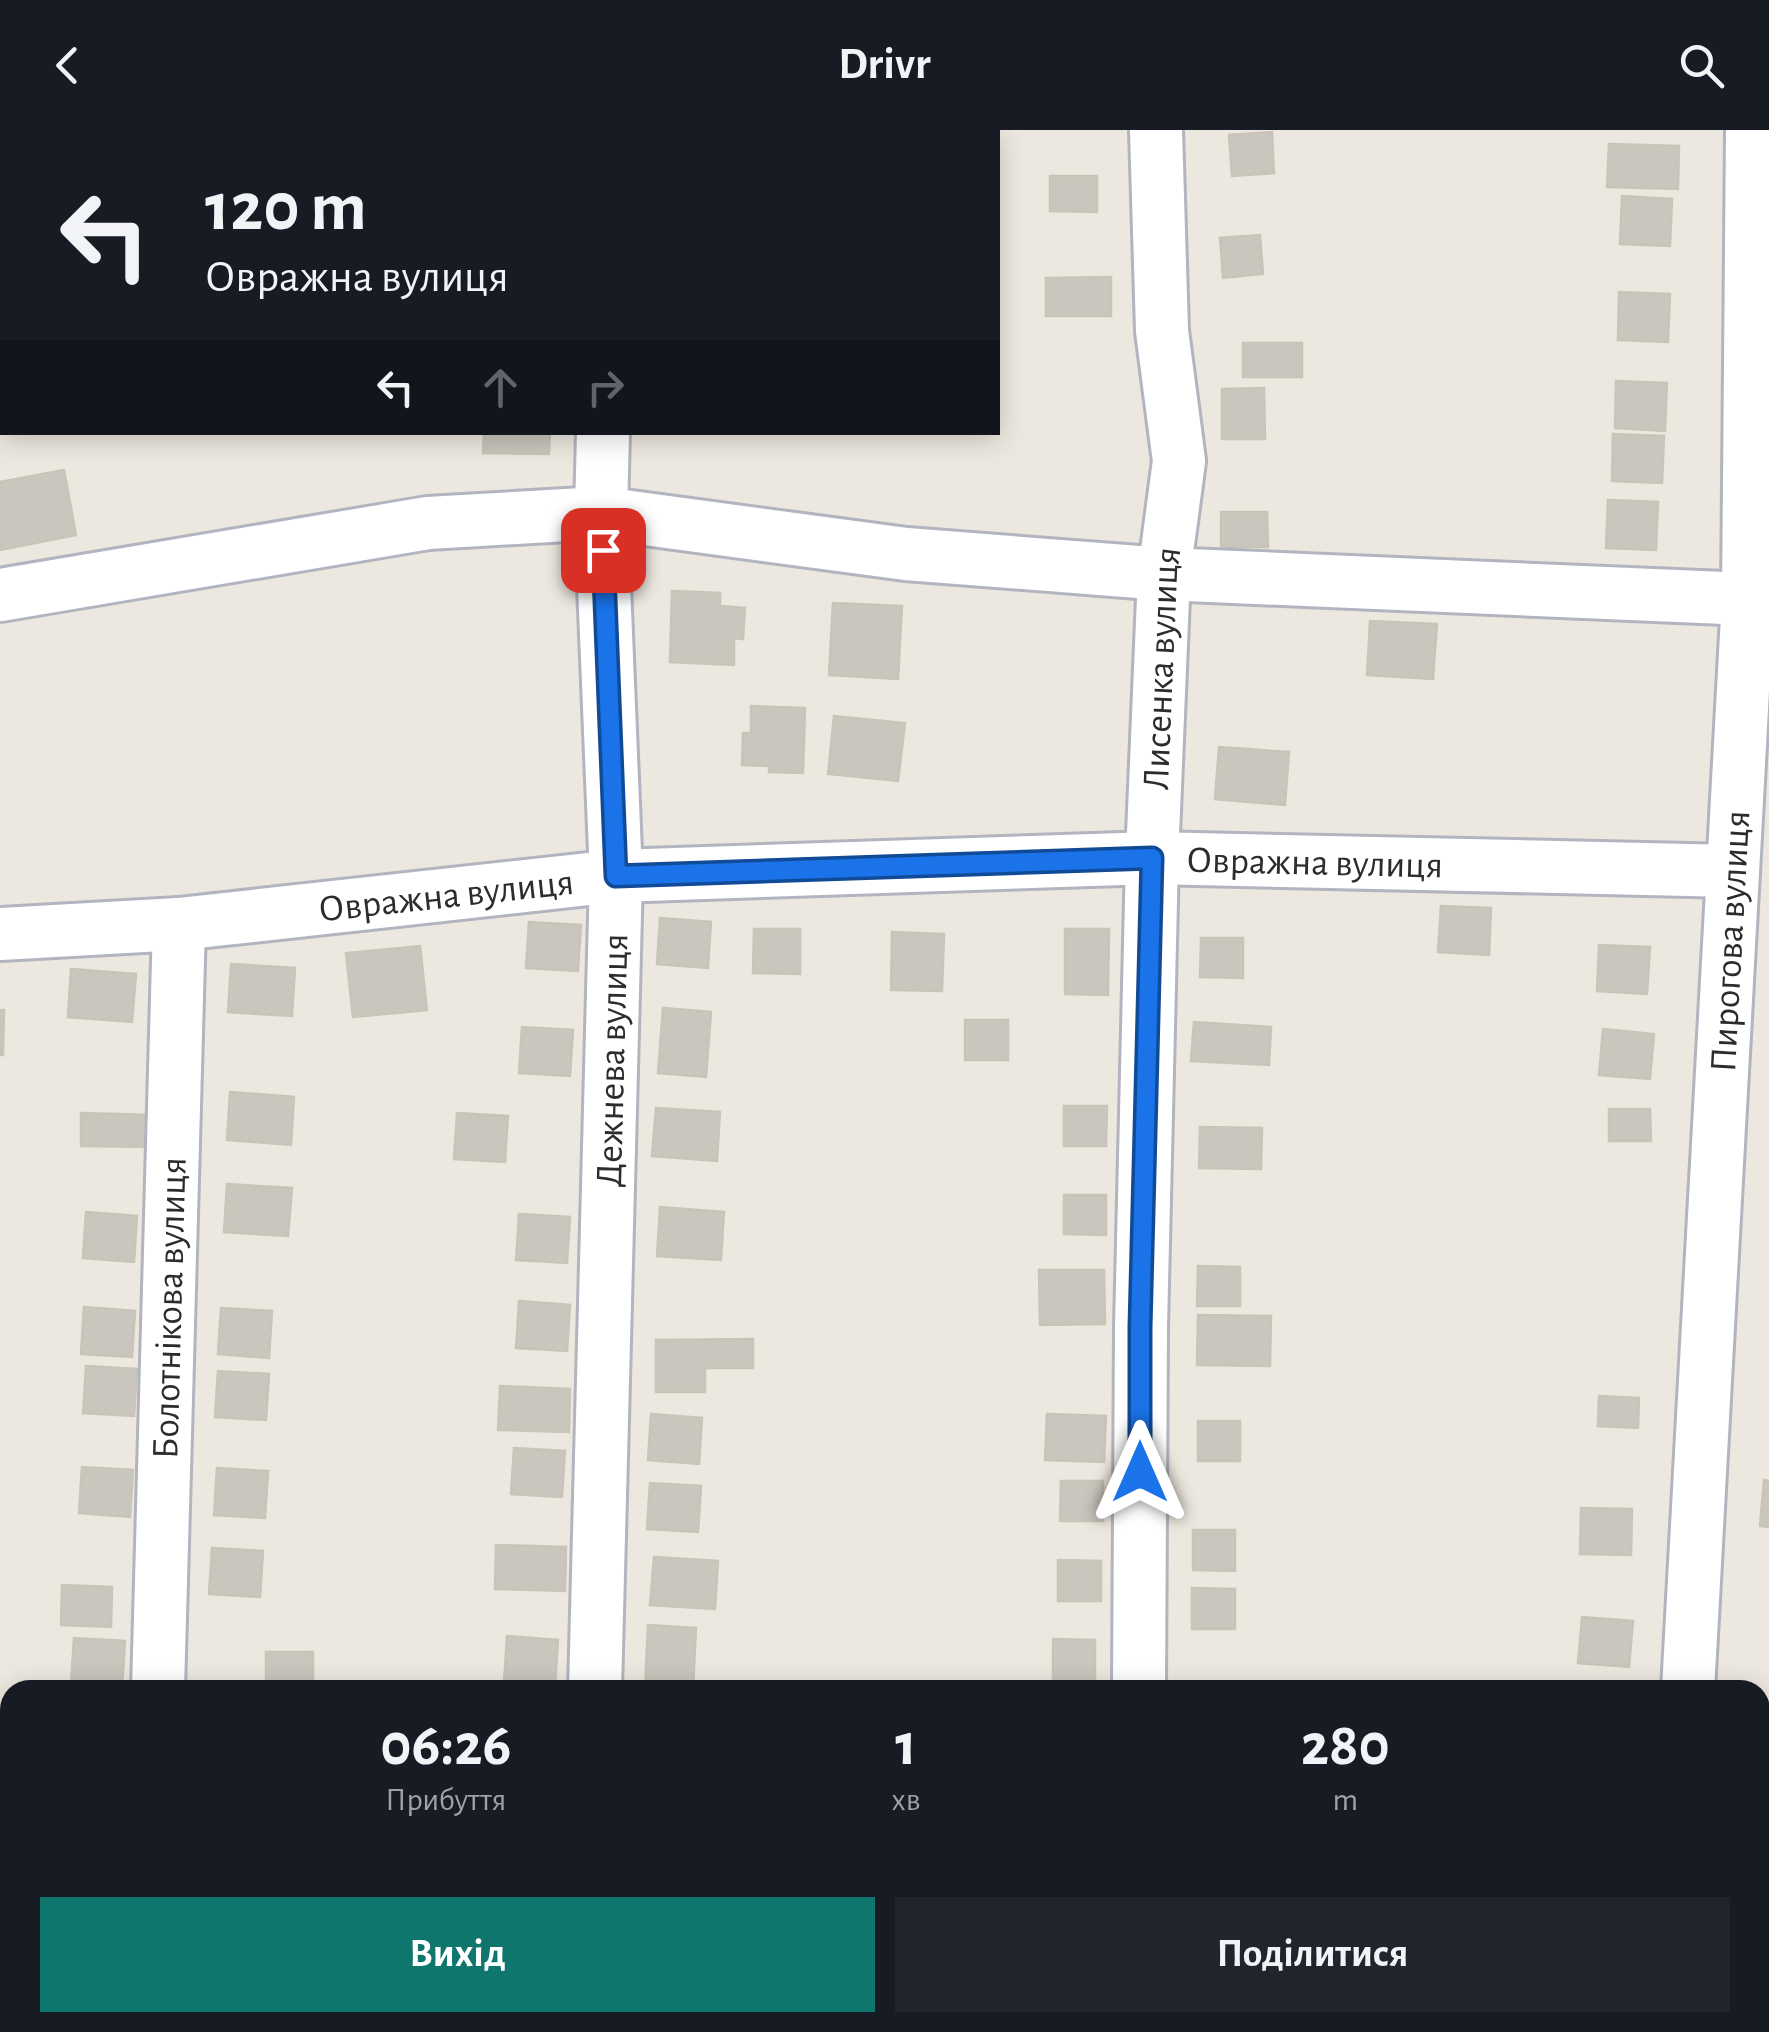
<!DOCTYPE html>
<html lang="uk">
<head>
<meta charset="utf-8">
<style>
	:root { --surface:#171b24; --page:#20242c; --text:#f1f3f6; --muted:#9ea1a6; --accent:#0f766e }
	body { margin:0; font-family:"Alegreya Sans",sans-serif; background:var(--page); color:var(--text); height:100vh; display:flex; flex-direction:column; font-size:38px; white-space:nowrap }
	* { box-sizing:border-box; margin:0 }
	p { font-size:32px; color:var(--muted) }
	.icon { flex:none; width:55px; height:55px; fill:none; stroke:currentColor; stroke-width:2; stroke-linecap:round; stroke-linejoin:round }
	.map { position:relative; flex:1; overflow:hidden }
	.details { position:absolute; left:0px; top:1550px; width:1770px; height:352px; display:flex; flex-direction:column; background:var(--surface); border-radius:30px 30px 0 0; box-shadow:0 5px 25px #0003 }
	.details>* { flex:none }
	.banner { position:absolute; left:0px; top:0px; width:1000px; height:305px; box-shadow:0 5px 25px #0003; background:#171b24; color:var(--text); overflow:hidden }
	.pin { position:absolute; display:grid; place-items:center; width:85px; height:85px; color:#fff; margin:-42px; border-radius:20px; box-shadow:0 5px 15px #0006 }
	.me { position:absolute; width:110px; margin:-55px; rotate:0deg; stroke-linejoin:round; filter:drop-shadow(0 0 8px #0008) }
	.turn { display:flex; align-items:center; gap:35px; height:210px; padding:0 40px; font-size:45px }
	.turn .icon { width:130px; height:130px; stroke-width:2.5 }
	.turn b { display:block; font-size:70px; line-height:85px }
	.lanes { display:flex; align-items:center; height:95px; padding:0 40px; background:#0003; justify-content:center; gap:50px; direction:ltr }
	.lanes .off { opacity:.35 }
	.eta { display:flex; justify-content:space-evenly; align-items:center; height:170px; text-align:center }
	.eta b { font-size:60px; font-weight:600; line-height:70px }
	.action { display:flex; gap:20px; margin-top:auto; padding:20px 40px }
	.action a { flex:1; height:115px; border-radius:0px; background:var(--accent); color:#fff; font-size:40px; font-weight:600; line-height:115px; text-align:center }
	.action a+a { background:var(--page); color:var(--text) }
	header { display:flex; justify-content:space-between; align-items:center; height:130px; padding:0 40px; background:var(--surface); font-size:45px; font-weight:600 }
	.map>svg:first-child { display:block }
</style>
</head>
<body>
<header><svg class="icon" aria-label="back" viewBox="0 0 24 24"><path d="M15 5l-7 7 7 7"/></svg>Drivr<svg class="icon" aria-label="search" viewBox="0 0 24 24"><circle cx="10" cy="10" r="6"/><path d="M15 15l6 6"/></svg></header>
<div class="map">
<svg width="1769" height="1902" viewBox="0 0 1769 1902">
	<rect width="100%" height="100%" fill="#ede8df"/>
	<path fill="#c9c6bd" stroke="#c9c4b8" stroke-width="2.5" d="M489 0H556V2H489Z
		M1272 2 1274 43 1232 46 1229 5Z
		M1609 14 1679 16 1678 59 1607 57Z
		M1050 46H1097V82L1050 81Z
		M1622 66 1672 69 1670 116 1620 114Z
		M1260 105 1263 144 1223 148 1220 108Z
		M1111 147V186H1046V148Z
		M1619 162 1670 164 1668 212 1618 210Z
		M1243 213H1302V247H1243Z
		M1616 251 1667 253 1665 301 1615 298Z
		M1264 258 1265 309H1222V259Z
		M484 302H550L549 324 483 323Z
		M1613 304 1664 306 1662 353 1612 351Z
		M64 340 76 405 0 420V352Z
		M1608 370 1658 372 1656 420 1606 418Z
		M1221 382H1267L1268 417H1221Z
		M672 461 720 463V476L745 478 743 509 734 508V535L670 532Z
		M833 473 902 476 898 549 829 545Z
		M1370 491 1437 494 1433 549 1367 545Z
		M751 576 805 578 803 643 769 642V636L742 635 743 603H751Z
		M834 586 905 593 898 651 828 644Z
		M1219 617 1289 622 1285 675 1215 669Z
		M1441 776 1491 778 1489 825 1438 822Z
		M660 788 711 792 708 838 657 834Z
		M529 792 581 795 578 841 526 838Z
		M754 799H800V844L753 843Z
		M1065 799H1109L1108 865 1065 864Z
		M892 802 944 804 942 861 891 860Z
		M1201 808H1243V848L1200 847Z
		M1599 815 1650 817 1647 864 1597 861Z
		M420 816 427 880 353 887 346 823Z
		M231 834 295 838 292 886 228 882Z
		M71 839 136 844 132 892 68 887Z
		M663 878 711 882 706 947 658 943Z
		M0 880H4L3 925H0Z
		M965 890H1008V930H965Z
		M1194 892 1271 897 1269 935 1191 931Z
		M522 897 573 900 570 946 519 943Z
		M1603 899 1654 904 1650 949 1599 945Z
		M230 962 294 967 291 1015 227 1010Z
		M1064 976H1107L1106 1016H1064Z
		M656 978 720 982 717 1031 652 1026Z
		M1609 979H1650L1651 1011H1609Z
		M81 983 154 985V1017L81 1016Z
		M457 983 508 986 505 1032 454 1029Z
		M1200 997 1262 998 1261 1039 1199 1038Z
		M227 1054 292 1058 288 1106 224 1102Z
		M1064 1065H1106V1105L1064 1104Z
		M660 1077 724 1082 721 1130 657 1126Z
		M86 1082 137 1086 134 1132 83 1128Z
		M519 1084 570 1087 567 1133 516 1130Z
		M1198 1136 1240 1137V1176H1197Z
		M1039 1140H1104L1105 1194 1040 1195Z
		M519 1171 570 1175 567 1221 516 1218Z
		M84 1177 135 1181 132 1227 81 1224Z
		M221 1178 272 1181 269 1228 218 1224Z
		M1198 1185 1271 1186 1270 1236 1197 1235Z
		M753 1209V1238H705V1262H656V1210Z
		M86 1236 137 1239 134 1286 83 1283Z
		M218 1241 269 1244 266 1290 215 1287Z
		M500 1256 570 1259 569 1302 498 1300Z
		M1599 1266 1639 1268 1638 1298 1598 1296Z
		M651 1284 702 1288 699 1334 648 1330Z
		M1047 1284 1106 1286 1104 1332 1045 1330Z
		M1198 1291H1240V1331H1198Z
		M514 1318 565 1321 562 1367 511 1364Z
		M82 1337 133 1340 130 1387 79 1383Z
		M217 1338 268 1341 265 1388 214 1385Z
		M1764 1350 1769 1351V1397L1760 1396Z
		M1061 1351H1103V1391H1060Z
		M650 1353 701 1356 698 1402 647 1399Z
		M1581 1378 1632 1379 1631 1425 1580 1424Z
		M1193 1400H1235V1441L1193 1440Z
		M496 1415 566 1417 565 1461 495 1459Z
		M212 1418 263 1421 260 1467 209 1464Z
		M654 1427 718 1431 715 1479 650 1475Z
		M1058 1430 1101 1431V1471H1058Z
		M62 1455 112 1457 111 1497 61 1495Z
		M1192 1458 1235 1459V1499H1192Z
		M1582 1487 1633 1491 1629 1537 1578 1533Z
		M648 1495 696 1498 693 1560H645Z
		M507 1506 558 1510 555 1556 504 1553Z
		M74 1508 125 1511 122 1557 71 1554Z
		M1053 1509 1095 1510V1550L1053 1549Z
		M266 1522H313V1560H266Z
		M1769 1646V1688H1760V1647Z
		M486 1892H547V1902L485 1901Z
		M1049 1892H1100V1902H1049Z"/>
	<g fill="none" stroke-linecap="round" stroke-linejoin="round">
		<defs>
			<g id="minor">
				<path d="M608 2V0"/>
				<path d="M0 465 428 393 601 383 906 424 1164 444 1748 469"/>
				<path id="s1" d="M0 804 179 794 616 746 1152 728 1733 741"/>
				<path id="s2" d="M158 1560 179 794"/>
				<path id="s3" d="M595 1560 616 746 601 383 603 302"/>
				<path id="s4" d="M1139 1560 1141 1197 1152 728 1164 444 1179 331 1162 201 1156 0"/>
				<path id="s5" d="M1688 1560 1748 469 1752 0"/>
				<path d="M0 1717H10"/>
				<path d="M158 1892V1902"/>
				<path d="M1160 1892 1161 1902"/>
				<path d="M1710 1892 1714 1902"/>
				<path d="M590 1902V1892"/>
				<path d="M1552 1902 1567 1892"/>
			</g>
		</defs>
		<use href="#minor" stroke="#b2b5bf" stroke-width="58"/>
		<path stroke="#c8c8c8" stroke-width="6" stroke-dasharray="8 5" stroke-linecap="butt" d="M1760 1758 1769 1756"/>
		<use href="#minor" stroke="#fff" stroke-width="52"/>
	</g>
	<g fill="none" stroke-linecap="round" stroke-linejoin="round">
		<defs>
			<path id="route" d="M603 420 616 746 1152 728 1140 1197V1342"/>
		</defs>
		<use href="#route" stroke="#114b97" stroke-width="25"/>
		<use href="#route" stroke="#1a73e8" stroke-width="18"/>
	</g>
	<g text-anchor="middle" stroke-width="10" stroke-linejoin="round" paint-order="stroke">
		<g font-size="38" fill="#2c2c2c" stroke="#fff">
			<text dy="13" stroke="none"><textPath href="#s4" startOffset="1022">Лисенка вулиця</textPath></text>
			<text dy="13" stroke="none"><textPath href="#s1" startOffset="1318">Овражна вулиця</textPath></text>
			<text dy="13" stroke="none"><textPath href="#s1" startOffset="448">Овражна вулиця</textPath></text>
			<text dy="13" stroke="none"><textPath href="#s5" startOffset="750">Пирогова вулиця</textPath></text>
			<text dy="13" stroke="none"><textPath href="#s3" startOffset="630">Дежнева вулиця</textPath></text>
			<text dy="13" stroke="none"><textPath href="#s2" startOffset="382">Болотнікова вулиця</textPath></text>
		</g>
	</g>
</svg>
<div class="pin" style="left:603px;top:420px;background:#d93025"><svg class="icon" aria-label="arrive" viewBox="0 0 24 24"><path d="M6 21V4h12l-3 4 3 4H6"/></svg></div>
<svg class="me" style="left:1140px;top:1342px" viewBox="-20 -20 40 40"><path d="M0-17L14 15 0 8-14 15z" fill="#1a73e8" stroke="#fff" stroke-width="4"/></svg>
<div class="banner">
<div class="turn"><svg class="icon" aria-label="left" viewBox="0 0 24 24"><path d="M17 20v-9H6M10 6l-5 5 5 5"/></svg><div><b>120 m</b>Овражна вулиця</div></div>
<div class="lanes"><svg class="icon" aria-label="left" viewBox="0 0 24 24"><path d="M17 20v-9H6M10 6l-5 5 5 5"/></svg><svg class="icon off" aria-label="ahead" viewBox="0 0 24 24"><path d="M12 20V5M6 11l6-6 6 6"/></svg><svg class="icon off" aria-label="right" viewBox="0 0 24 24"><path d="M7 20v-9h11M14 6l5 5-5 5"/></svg></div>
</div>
<section class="details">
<div class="eta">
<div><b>06:26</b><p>Прибуття</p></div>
<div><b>1</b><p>хв</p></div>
<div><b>280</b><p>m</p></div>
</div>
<div class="action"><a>Вихід</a><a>Поділитися</a></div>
</section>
</div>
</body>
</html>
